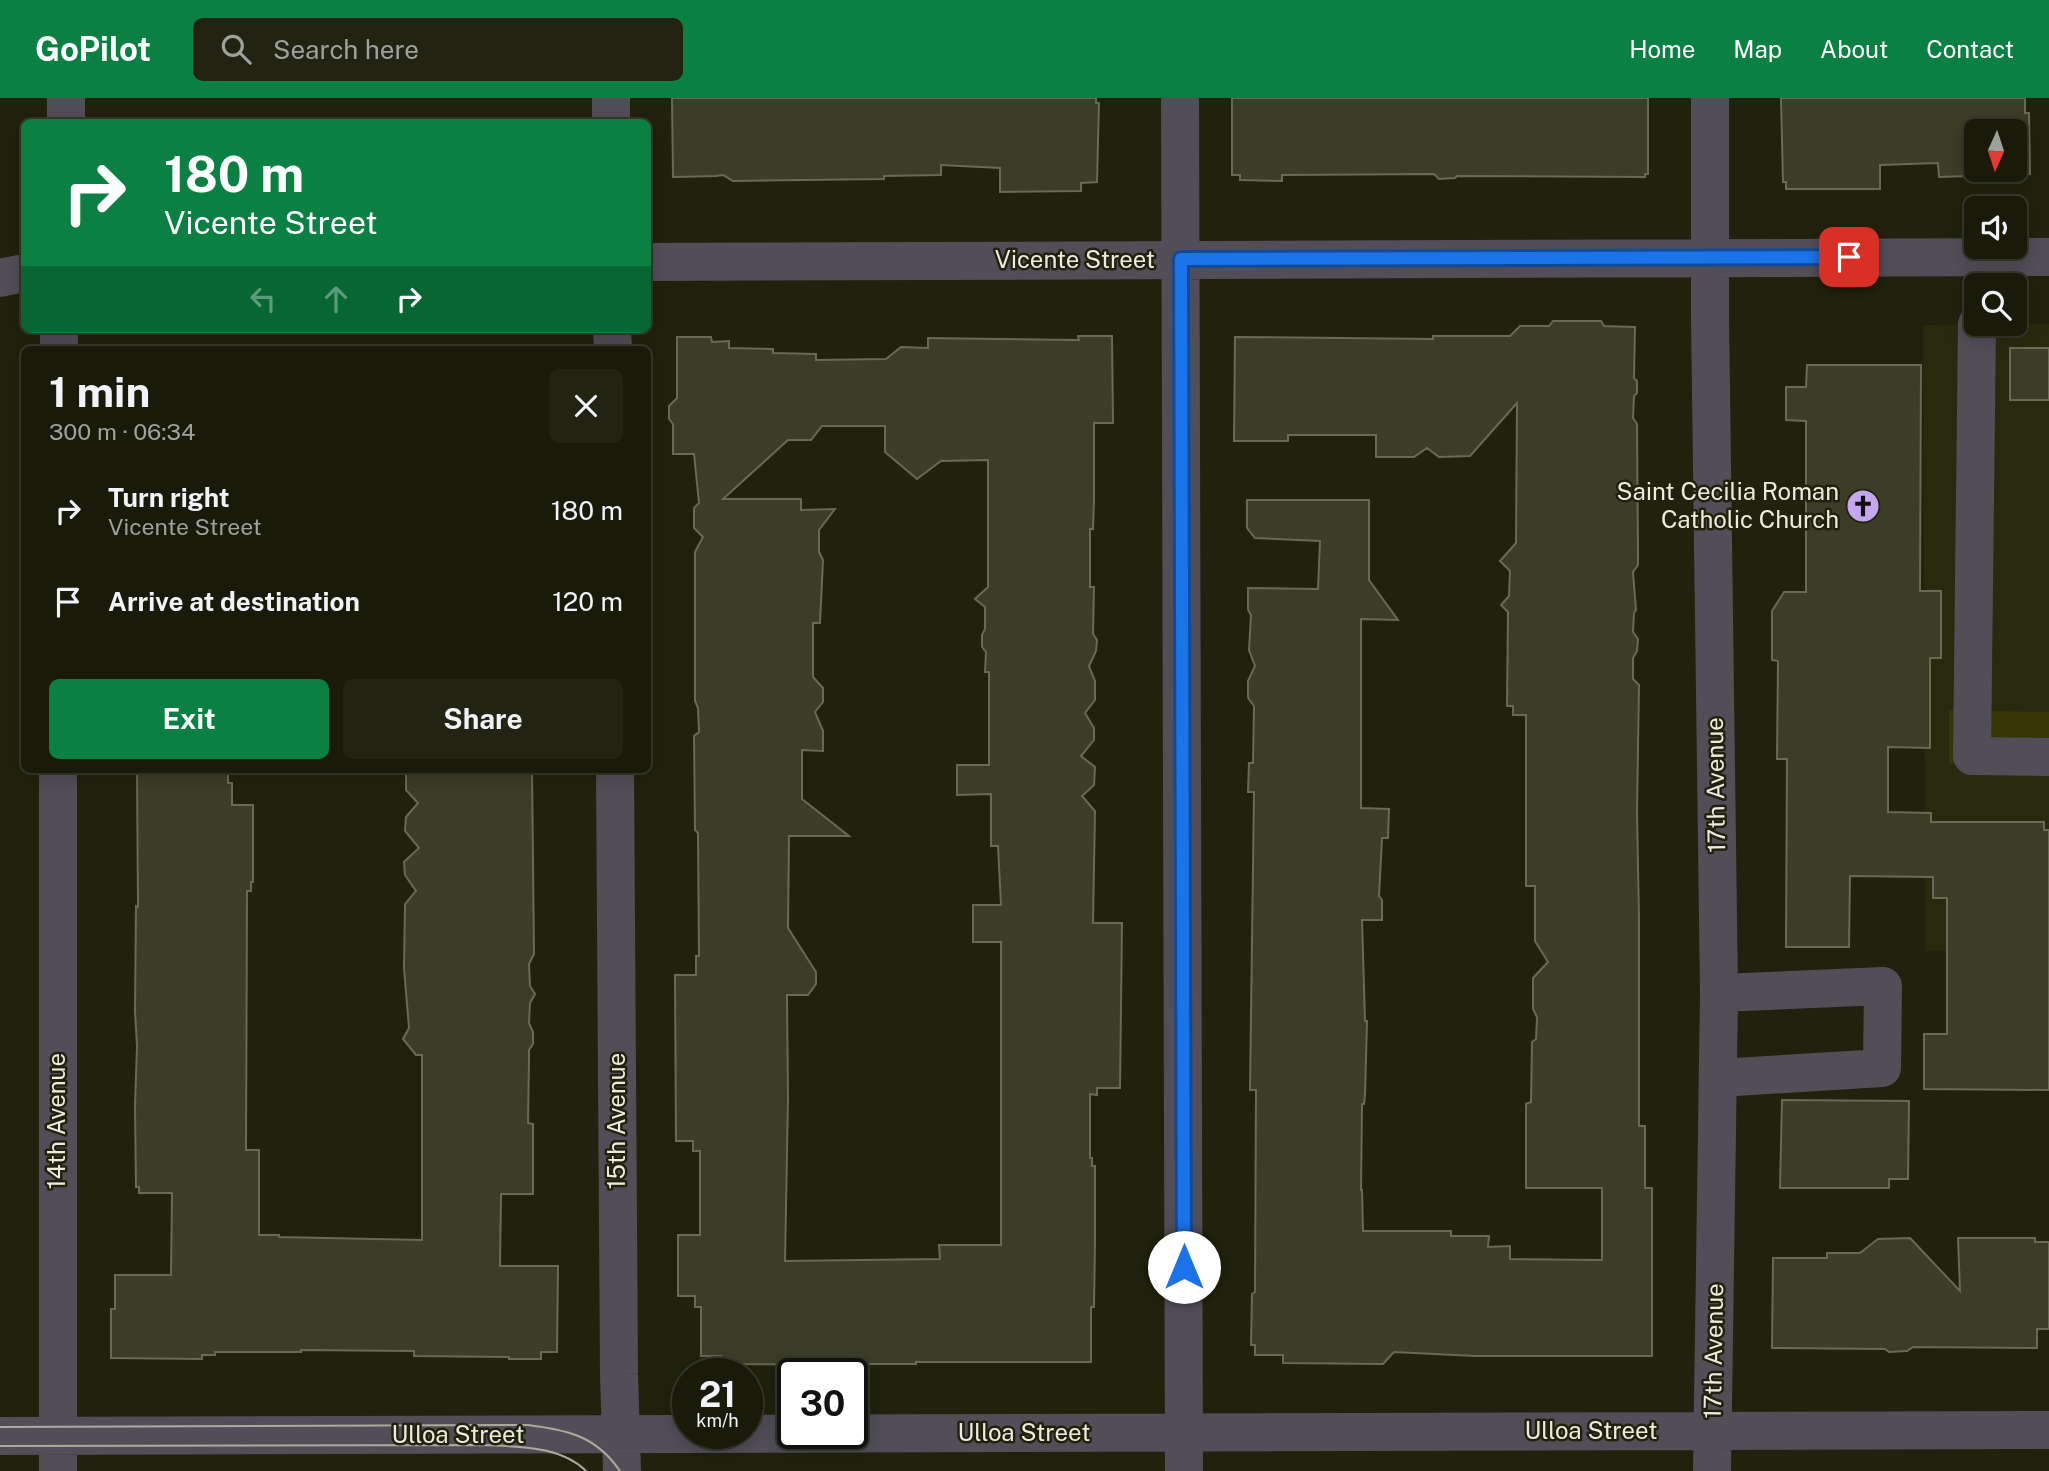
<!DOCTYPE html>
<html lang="en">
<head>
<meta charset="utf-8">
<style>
	:root { --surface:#191a0a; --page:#222313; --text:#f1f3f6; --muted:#9fa19c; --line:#37382b; --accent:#0b8043 }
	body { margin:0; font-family:"Public Sans",sans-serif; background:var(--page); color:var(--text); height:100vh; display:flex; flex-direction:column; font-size:26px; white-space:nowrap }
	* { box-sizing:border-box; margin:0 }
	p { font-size:23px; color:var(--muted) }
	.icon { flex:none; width:38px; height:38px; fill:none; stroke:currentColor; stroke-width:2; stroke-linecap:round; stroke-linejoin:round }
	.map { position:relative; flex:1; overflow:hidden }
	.side { position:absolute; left:21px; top:248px; width:630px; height:427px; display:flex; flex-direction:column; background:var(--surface); border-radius:10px; box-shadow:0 4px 18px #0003,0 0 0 2px var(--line) }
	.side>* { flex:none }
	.top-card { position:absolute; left:21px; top:21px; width:630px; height:214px; border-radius:10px; box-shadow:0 4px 18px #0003,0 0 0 2px var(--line); background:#0b8043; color:#fff; overflow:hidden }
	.needle { width:46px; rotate:183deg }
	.fabs { position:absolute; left:1964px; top:21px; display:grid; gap:14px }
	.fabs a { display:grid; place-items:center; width:63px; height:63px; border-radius:10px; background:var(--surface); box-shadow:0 4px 18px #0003,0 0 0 2px var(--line); font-size:35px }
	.speed { position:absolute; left:672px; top:1260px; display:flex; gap:14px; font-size:35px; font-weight:700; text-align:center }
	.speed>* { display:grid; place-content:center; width:91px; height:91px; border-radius:50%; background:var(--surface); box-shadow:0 4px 18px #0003,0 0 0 2px var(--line); line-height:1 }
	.speed small { font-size:18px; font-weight:400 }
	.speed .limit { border:4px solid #111; border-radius:10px; background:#fff; color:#111 }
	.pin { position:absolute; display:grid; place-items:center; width:60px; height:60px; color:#fff; margin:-30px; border-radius:14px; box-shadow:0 4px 10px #0006 }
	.me { position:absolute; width:77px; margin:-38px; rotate:0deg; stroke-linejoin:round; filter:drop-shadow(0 0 5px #0008) }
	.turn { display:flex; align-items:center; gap:24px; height:147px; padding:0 28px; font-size:32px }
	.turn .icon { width:91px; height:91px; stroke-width:2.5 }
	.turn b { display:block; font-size:49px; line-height:60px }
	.lanes { display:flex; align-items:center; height:66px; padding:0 28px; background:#0003; justify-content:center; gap:35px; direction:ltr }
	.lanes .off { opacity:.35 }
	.round { display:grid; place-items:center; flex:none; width:74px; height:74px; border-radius:10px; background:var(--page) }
	.overview { display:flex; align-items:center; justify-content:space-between; height:119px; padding:0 28px }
	h1 { font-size:42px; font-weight:700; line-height:52px }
	.cta { display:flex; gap:14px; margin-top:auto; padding:14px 28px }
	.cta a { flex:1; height:80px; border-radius:10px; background:var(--accent); color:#fff; font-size:28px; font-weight:700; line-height:80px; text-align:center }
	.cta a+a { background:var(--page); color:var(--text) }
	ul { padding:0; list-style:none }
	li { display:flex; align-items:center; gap:21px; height:91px; padding:0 28px }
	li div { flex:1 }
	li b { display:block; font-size:26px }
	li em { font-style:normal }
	header { display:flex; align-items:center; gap:42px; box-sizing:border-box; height:98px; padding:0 35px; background:var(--accent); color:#fff }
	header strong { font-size:33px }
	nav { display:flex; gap:38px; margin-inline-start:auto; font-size:24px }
	.search { width:490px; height:63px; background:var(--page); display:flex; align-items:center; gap:18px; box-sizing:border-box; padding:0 24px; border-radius:10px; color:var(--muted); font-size:26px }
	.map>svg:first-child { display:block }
</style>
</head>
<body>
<header>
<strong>GoPilot</strong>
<div class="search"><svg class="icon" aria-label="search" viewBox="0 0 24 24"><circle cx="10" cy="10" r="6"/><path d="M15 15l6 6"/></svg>Search here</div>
<nav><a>Home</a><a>Map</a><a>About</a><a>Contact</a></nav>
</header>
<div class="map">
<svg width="2049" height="1373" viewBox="0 0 2049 1373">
	<rect width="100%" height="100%" fill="#21220d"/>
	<path fill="#292a0d" d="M2049 226V852L1925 853 1923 227Z"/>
	<path fill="#353506" d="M1949 612 2049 614V668L1949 666Z"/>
	<path fill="#3c3d27" stroke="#696a53" stroke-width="2" fill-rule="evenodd" d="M672 0H1096V5H1099L1097 84 1081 85V93L1000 94V70L941 67V77L884 78V81L733 83 723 77 716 78 673 79Z
		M1232 0H1648V76H1645V79L1457 78 1455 80 1439 81 1434 76 1282 77V83L1240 82V77H1232Z
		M1781 0H2025V15H2029L2030 76 1939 79 1938 65 1880 67V91H1786V84H1783ZM1976 33H2014V72H1976Z
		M1553 223H1601L1604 228 1635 229 1634 280 1637 283V295L1634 298 1633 320 1637 326 1638 455V467L1633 474 1636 512 1634 515 1633 534 1638 541 1637 553 1633 560V581L1639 587 1637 714 1639 822V1028H1645V1090H1652V1258H1475L1394 1254 1383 1266 1283 1265V1257H1255V1247H1251L1252 1196 1255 1194 1256 992H1250L1254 694H1248L1249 665H1253L1254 608 1248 600V583L1255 568 1249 552 1251 517 1248 512V490L1318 491 1320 443 1255 440 1247 430V402H1369V482L1398 522 1361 521V710L1389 711 1388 740H1382L1379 798 1382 802V822H1362L1365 923H1367L1365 997 1364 1006H1362L1361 1092H1362L1363 1133H1451V1138H1489L1488 1149 1510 1148V1161L1602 1162V1090H1526V1006L1531 1004 1532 944 1536 941 1537 919 1533 911V880L1548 864 1535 843V788H1526V617H1513V608H1507L1508 514 1501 507 1509 498 1510 473 1500 463 1516 445 1517 305 1470 358 1439 359 1427 350 1414 359H1376V337H1288V343H1234L1235 239 1433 241V238H1510L1520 228H1549Z
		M1078 238H1112L1113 325H1094V402L1093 431H1090V489H1094L1093 536 1097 542 1096 553 1089 568 1095 583V602L1085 615 1094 630V642L1081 658 1095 669 1094 687 1082 698 1095 713 1093 825H1122L1120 990H1097V997L1090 996V1060H1092V1068H1095V1142L1094 1209H1091V1264H916V1266H863V1267L721 1266V1258H701V1209H695V1198H678V1137H700V1053H693V1043H676L675 877H696V858H699L698 735 695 732 694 638 699 634 698 610 695 603V454L703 439 694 430V410L699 405 694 356H673V326L669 321V308L677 300V239H711L712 244 729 243V250L773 251V255L816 256V262L886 261 901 249 928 250V240L1079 242ZM822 328H885V354L917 381 941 363 988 362V489L975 501 985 509V531L982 537V549L986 554 985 574H989V667H957V697L991 696V748H998L1001 807H973V844H1001V1147H939L940 1161 785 1163 788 1001 787 897H808L816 886V874L788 830 789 738H849L802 701V652L823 653V633L815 614 823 604V590L813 579V525H820L823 462 819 454V432L835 411 801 412V401H723L788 342H811Z
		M2010 250H2049V302H2010Z
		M1807 267H1921L1920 493H1941V560H1930V650L1888 649V714L1931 715V724H2044V732H2049V992L1924 991V936H1947V800H1933V779L1850 778 1849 849H1786L1787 661H1777L1778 563 1772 562V513L1784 494H1806V323L1786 322V289H1806Z
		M137 672H228V685H232V707H253V784H251V793H247L246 1052H259V1137H279V1139L422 1142V957H416L403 941 409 930 404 870 405 806 416 793 405 777 404 764 419 750 405 733 406 719 418 705 406 692V672H532L534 856 529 866 530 888 535 896 530 905 529 925 533 934V946L529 952V962L528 1025 533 1026V1096H501L500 1168H558L557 1254H541V1261H509V1259L414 1258V1253L301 1252V1254H215V1257H202V1261L111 1260V1211H115V1177H171L172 1095H139V1089H136L135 1008 137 948 135 913 136 808 138 809Z
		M1782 1002 1909 1003 1908 1081H1889V1090H1780Z
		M1910 1140 1960 1193 1958 1140H2035V1144H2049V1231H2037V1250L1913 1249 1907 1253 1889 1254 1885 1251 1772 1250 1773 1160H1827V1155H1860L1878 1141Z"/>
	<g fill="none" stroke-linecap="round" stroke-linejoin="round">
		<path stroke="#524e58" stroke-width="38" d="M611 0V24
			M1180 0 1184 1373
			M1710 0V219L1719 895 1712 1373
			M66 24V0
			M648 164 2049 159
			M0 180 24 175
			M1977 226 1972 658 2049 659
			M612 231 613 252
			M59 252V231
			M615 672 619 1276 622 1373
			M1719 895 1883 888 1882 970 1719 980
			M0 1338 2049 1332
			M58 1373V672"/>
		<path stroke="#aaab9b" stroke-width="2" d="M0 1329 528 1327C568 1332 596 1338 620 1373
			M0 1348 486 1347C519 1349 561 1348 586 1373"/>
	</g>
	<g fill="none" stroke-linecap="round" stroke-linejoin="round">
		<defs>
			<path id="route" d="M1184 1169 1181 161 1849 159"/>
		</defs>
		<use href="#route" stroke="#114b97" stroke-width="18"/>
		<use href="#route" stroke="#1a73e8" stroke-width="12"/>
	</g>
	<defs>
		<symbol id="church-disc" viewBox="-11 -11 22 22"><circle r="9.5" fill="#c4a7f1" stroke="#21220d"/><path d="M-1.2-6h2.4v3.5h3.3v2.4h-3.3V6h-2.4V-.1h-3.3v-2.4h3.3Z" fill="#111"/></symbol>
	</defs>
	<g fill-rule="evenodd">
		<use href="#church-disc" x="1844" y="389" width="38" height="38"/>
	</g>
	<g text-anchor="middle" stroke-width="5" stroke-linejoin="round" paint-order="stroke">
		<g font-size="24" fill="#ebecdf" stroke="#21220d">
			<text x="1075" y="170">Vicente Street</text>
			<text transform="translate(1716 687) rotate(-91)" y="8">17th Avenue</text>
			<text transform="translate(57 1023) rotate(-90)" y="8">14th Avenue</text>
			<text transform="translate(617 1023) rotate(-90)" y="8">15th Avenue</text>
			<text transform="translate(1714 1253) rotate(-89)" y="8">17th Avenue</text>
			<text x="1591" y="1341">Ulloa Street</text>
			<text x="1024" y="1343">Ulloa Street</text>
			<text x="458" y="1345">Ulloa Street</text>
		</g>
		<g font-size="24" fill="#ebecdf" stroke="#21220d" text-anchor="end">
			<text x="1839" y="402">Saint Cecilia Roman<tspan x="1839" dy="28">Catholic Church</tspan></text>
		</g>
	</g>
</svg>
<div class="fabs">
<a><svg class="needle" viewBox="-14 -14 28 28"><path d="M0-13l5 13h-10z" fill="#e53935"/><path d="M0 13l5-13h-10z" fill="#9fa19c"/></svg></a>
<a><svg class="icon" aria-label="sound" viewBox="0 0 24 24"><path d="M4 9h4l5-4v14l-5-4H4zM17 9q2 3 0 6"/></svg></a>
<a><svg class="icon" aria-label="search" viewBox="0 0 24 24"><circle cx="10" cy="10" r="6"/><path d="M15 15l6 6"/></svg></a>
</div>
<div class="speed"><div>21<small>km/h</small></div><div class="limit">30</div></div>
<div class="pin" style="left:1849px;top:159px;background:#d93025"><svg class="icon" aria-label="arrive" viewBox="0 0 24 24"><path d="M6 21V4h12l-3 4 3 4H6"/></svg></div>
<svg class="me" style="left:1184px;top:1169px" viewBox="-20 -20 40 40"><circle r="19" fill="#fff"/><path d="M0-13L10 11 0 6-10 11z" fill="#1a73e8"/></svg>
<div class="top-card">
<div class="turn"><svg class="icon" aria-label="right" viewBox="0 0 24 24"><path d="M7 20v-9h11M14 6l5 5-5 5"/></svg><div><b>180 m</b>Vicente Street</div></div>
<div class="lanes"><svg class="icon off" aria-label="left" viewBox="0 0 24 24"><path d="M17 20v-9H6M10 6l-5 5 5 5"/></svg><svg class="icon off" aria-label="ahead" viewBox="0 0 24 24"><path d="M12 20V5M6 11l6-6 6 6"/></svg><svg class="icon" aria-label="right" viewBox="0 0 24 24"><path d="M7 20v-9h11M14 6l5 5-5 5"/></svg></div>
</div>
<section class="side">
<div class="overview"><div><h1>1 min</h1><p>300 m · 06:34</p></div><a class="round"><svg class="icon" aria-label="close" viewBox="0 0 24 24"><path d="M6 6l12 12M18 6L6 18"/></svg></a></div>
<ul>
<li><svg class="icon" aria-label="right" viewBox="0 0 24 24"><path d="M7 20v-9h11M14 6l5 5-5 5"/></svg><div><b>Turn right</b><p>Vicente Street</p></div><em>180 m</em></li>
<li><svg class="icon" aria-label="arrive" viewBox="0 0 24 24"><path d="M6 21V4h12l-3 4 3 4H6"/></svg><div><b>Arrive at destination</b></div><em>120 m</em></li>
</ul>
<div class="cta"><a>Exit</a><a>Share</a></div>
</section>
</div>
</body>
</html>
